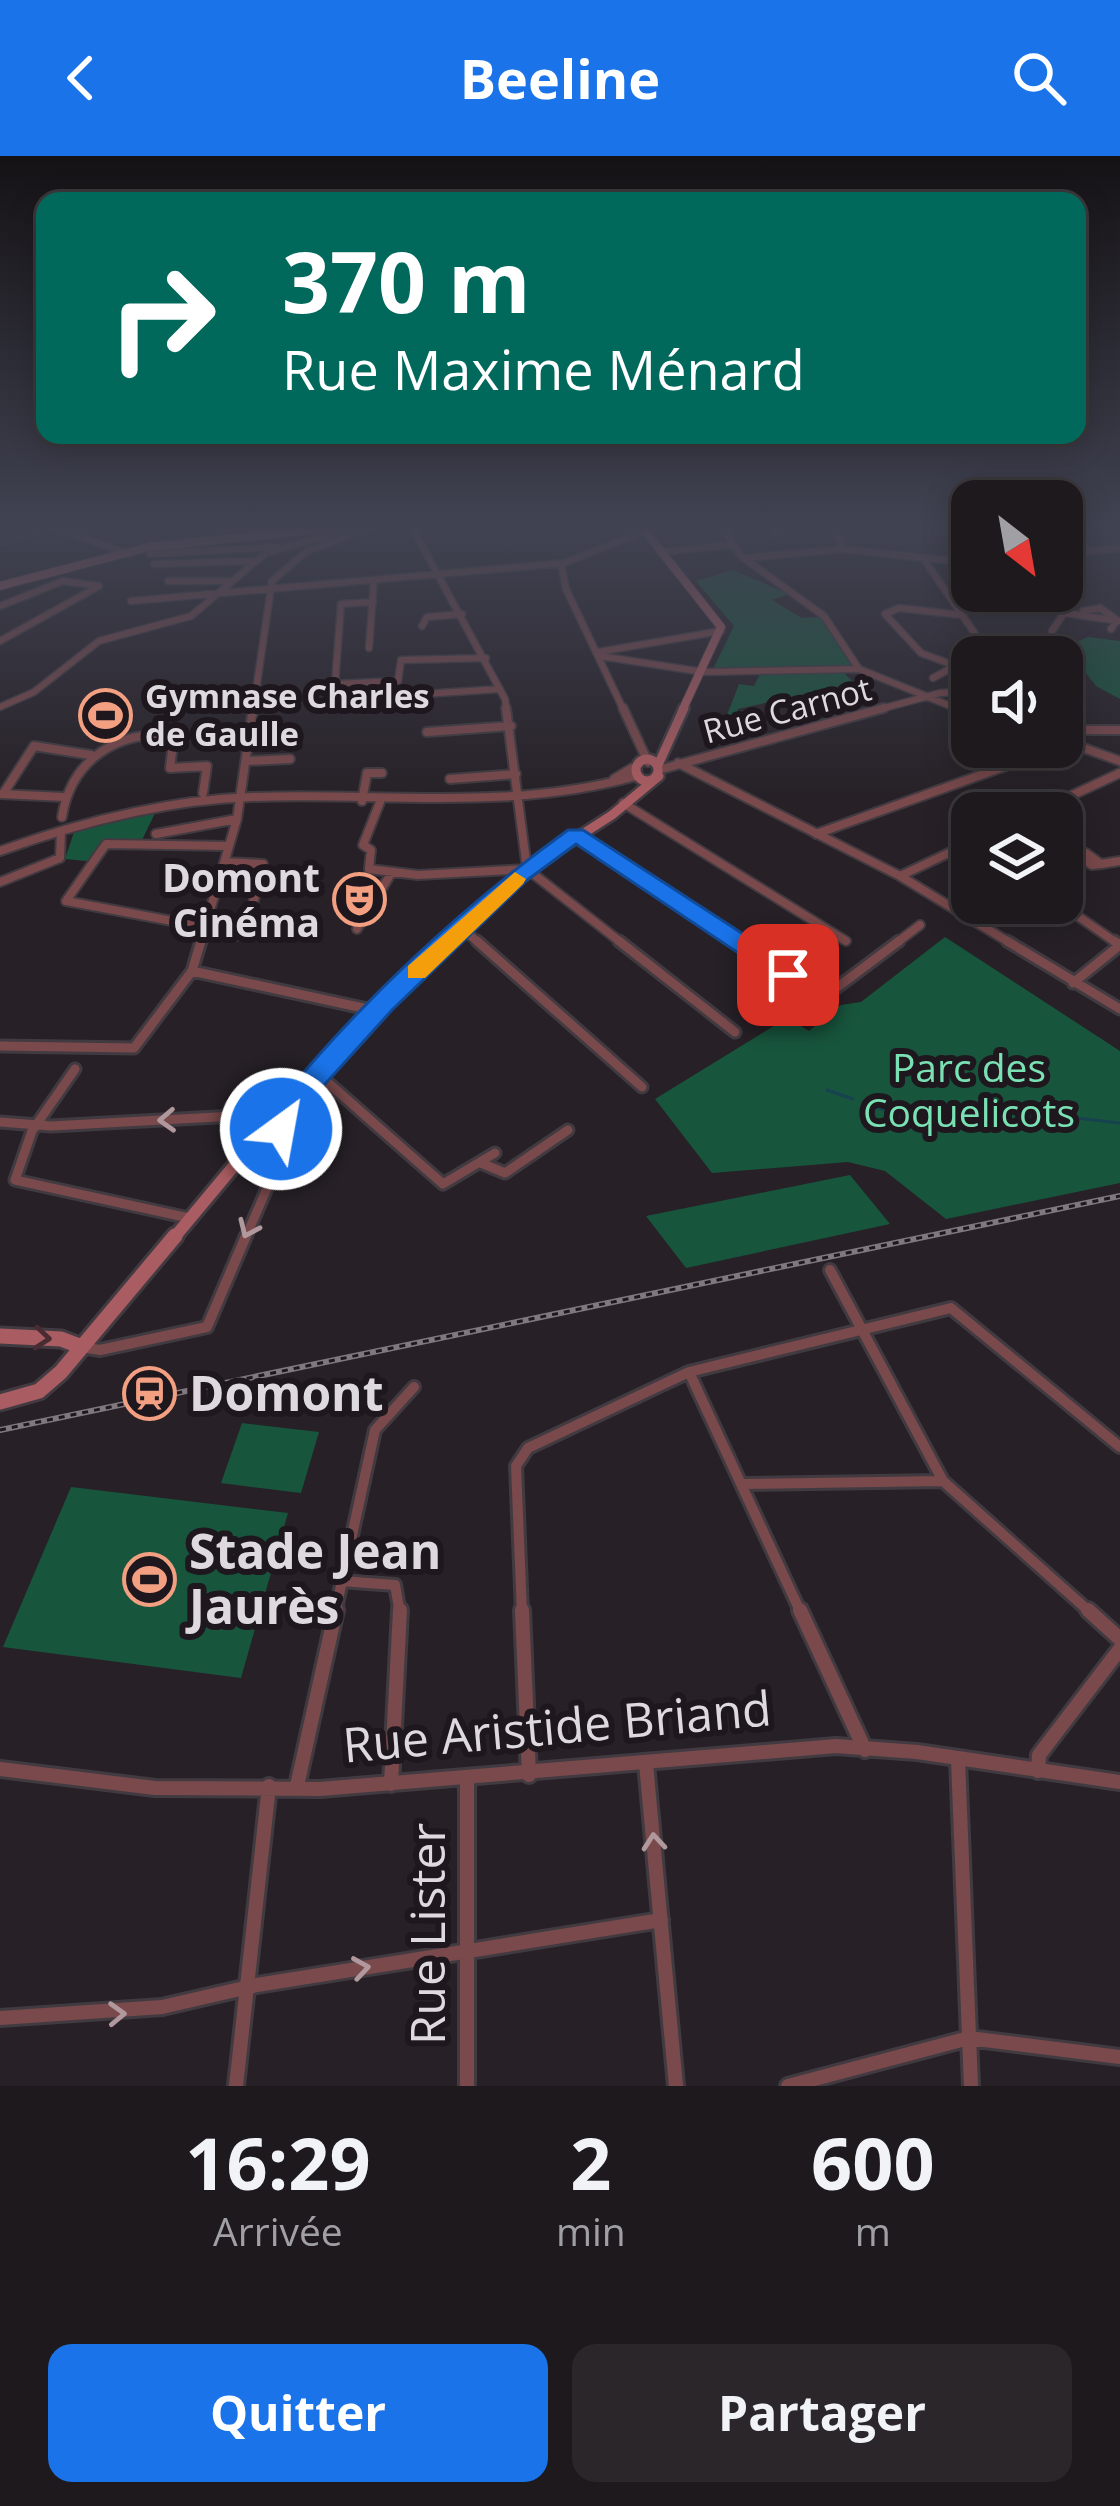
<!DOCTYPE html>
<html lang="fr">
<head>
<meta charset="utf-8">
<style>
	:root { --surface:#1d191d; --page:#2a262a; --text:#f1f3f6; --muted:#a0a0a4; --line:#3b383b; --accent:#1a73e8 }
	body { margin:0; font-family:"Open Sans",sans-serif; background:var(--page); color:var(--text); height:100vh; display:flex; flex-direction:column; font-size:45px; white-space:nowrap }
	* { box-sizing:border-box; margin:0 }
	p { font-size:39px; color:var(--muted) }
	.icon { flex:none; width:66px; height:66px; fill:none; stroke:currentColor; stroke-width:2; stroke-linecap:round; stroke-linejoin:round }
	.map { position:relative; height:1930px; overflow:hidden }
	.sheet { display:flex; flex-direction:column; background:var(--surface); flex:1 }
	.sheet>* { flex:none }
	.top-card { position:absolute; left:36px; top:36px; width:1050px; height:252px; border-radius:24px; box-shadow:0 6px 30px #0003,0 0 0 3px var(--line); background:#00695c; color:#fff; overflow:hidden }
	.needle { width:78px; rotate:149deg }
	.controls { position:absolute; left:951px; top:324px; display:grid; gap:24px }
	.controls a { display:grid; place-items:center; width:132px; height:132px; border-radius:24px; background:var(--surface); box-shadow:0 6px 30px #0003,0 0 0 3px var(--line); font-size:60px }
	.pin { position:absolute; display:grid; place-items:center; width:102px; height:102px; color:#fff; margin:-51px; border-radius:24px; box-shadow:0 6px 18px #0006 }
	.me { position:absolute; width:132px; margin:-66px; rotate:32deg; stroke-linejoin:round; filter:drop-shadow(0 0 9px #0008) }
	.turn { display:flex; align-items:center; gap:42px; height:252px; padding:0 48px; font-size:54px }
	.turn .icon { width:156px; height:156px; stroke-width:2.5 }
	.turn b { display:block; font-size:84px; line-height:102px }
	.eta { display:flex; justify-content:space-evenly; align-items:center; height:204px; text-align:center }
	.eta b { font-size:72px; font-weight:700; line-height:84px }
	.button { display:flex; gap:24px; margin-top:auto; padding:24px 48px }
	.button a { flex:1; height:138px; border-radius:24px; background:var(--accent); color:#fff; font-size:48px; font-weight:700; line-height:138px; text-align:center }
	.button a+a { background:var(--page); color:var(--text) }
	header { display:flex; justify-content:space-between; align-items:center; height:156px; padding:0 48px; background:var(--accent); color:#fff; font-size:54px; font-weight:700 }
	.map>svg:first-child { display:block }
</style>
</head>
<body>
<header><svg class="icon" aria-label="back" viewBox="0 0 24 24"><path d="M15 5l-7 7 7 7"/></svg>Beeline<svg class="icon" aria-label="search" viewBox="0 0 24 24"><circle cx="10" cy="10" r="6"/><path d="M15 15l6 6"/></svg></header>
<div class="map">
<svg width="1120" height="1930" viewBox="0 0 1120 1930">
	<rect width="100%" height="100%" fill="#272127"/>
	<path fill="#18553d" d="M733 414 789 438 772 444 802 462 820 461 851 509 713 513 734 470 696 425Z
		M1088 481 1120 485V543L1096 530 1071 498 1072 488Z
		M844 517 854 527 738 553 732 570 725 564 739 528 754 530 760 518Z
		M156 655 142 684 105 685 87 705 65 703 74 676Z
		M945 781 1120 895V1027L946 1063 885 1015 848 1006 712 1017 655 943 787 862 809 875 841 849 861 846Z
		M850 1019 890 1068 686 1112 646 1060Z
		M242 1267 319 1276 301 1337 221 1327Z
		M71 1331 288 1357 241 1522 3 1491Z"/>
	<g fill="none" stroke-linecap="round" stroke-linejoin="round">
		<path stroke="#174250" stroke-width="3" d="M0 389 50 373
			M827 934 853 943
			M863 946 923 968 1064 961
			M1076 962 1120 967"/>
		<defs>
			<path id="street-far4" d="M53 371 129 398
				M412 371 505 543 507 555
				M722 371 741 400 824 460 859 513
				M835 371 843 393
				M1067 376 1089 394
				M776 377 780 371
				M660 396 731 389
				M150 398 277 391
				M1062 398 1120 392
				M744 402 843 393 972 407
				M923 402 991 501
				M561 407 566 433 624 555
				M154 408 253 405
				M168 425H228
				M131 445 564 407 645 375
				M373 446 341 448 335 528 398 525 401 504 486 502
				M0 450 63 425 99 430 0 485
				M1083 455 1100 452 1117 464 1111 473
				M962 459 899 452 885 458 921 497 972 516
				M422 470 427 461 462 458
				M1052 475 1064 457 1120 465
				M369 492 374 424
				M598 496 721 475
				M600 500 703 516 859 513 963 555
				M933 522 953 511
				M331 544 500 533
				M0 551 34 536 99 485 191 460 266 397 346 374
				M253 555 272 425 307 395 372 371
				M873 555 940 537 972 535"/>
			<path id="street-far3" d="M506 552 527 713
				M623 552 648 606
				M956 552 972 559
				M1062 574H1120
				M427 576 511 570
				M1067 586 1120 605
				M34 590 91 599
				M247 605 290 603
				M678 607 900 720 1012 788
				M662 613 884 552
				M450 623 516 618
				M614 623 632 612
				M0 638 64 641
				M3 638 34 590
				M362 645 367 617H382
				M380 646 363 689 371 694 369 713 418 719 527 713
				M623 647 846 785
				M1034 657 1120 617
				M62 661C71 604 118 573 174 580L170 612 207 610 203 637
				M156 678 237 663 253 552
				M816 678 1070 587
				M576 679 741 788
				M0 695C81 666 165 644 251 641 382 636 508 656 636 620
				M1086 697 1101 708 1092 709 1078 699Z
				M225 706 263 708 245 780
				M1101 708 1120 705
				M527 713 623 788
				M900 720 972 686
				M0 726 60 702 61 676
				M1059 747 1118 788
				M204 771 66 745 106 688 229 690
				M462 772 480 788
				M357 773 392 716
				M202 780 286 779
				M200 788 237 663
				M895 788 920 769"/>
			<path id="street-far2" d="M477 785 642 931
				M619 785 735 876
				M737 785 823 842 809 848
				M1007 785 1120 853
				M1114 785 1120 789
				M192 815 377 855
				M1073 827 1120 789
				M823 842 899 785
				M0 890 134 892 192 815 201 785
				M75 913 32 975 15 1024 189 1062
				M318 918 443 1028 495 997
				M0 966 51 970 235 960 260 968 282 963
				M481 1007 505 1017 568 974
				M245 1083 275 1014 281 973"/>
			<path id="street-far1" d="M830 1114 943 1325 1091 1457
				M82 1191 100 1194 207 1171 246 1080
				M689 1216 801 1457
				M743 1328 943 1325
				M341 1425 395 1429 400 1457
				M335 1457 375 1274 414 1231
				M522 1457 516 1310 528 1292 689 1216 951 1152 1120 1291"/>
			<path id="street" d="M522 1454 529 1619
				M800 1454 865 1594
				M1088 1454 1120 1483
				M958 1604 971 1930
				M646 1608 676 1930
				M0 1613 155 1632 320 1633 836 1590 917 1596 1120 1626
				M1038 1615 1039 1599 1120 1493
				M467 1625V1930
				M391 1628 400 1454
				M297 1630 336 1454
				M0 1862 162 1851 257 1829 661 1764
				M236 1930 269 1630
				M788 1930 969 1882 1120 1901"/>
			<path id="secondary-far3" d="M642 371 721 471 682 555
				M0 430 149 391 341 371"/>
			<path id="secondary-far2" d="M636 614a11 11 0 1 1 22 0a11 11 0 1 1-22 0Z
				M658 609 684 552
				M443 788 525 715 612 659 659 620"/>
			<path id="secondary-far1" d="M173 1083 253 987 281 973 291 952 349 882 446 785"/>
			<path id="secondary" d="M0 1180 61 1183 82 1191
				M0 1246 39 1235 61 1216 175 1080"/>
		</defs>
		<use href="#street-far4" stroke="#413b41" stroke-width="9"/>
		<use href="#street-far3" stroke="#413b41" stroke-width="12"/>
		<use href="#street-far2" stroke="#413b41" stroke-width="15"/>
		<use href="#street-far1" stroke="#413b41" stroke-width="16"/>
		<use href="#street" stroke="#413b41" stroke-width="20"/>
		<use href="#secondary-far3" stroke="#413b41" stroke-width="10"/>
		<use href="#secondary-far2" stroke="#413b41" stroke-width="14"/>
		<use href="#secondary-far1" stroke="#413b41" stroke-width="18"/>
		<use href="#secondary" stroke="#413b41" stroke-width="21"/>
		<use href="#street-far4" stroke="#79494b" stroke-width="6"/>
		<use href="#street-far3" stroke="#79494b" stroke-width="8"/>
		<use href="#street-far2" stroke="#79494b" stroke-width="9"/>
		<use href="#street-far1" stroke="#79494b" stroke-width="10"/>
		<use href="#street" stroke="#79494b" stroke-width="14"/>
		<use href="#secondary-far3" stroke="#a95c61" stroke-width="8"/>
		<use href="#secondary-far2" stroke="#a95c61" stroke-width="9"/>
		<use href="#secondary-far1" stroke="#a95c61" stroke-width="12"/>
		<use href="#secondary" stroke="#a95c61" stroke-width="15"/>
		<defs>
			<path id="rail" d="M0 1274 1120 1040"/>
		</defs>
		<use href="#rail" stroke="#7f797f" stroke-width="6"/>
		<use href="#rail" stroke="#1e171e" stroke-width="3" stroke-dasharray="6" stroke-linecap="butt"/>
	</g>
	<defs><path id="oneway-chevron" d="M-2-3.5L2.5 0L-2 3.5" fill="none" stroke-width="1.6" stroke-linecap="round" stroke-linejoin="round" transform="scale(3)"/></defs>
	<g stroke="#b1989c">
		<use href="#oneway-chevron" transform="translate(167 964) rotate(177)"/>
		<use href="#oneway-chevron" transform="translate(248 1073) rotate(114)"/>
		<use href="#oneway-chevron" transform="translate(654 1686) rotate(-95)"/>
		<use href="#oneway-chevron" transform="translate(361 1812) rotate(-9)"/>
		<use href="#oneway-chevron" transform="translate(117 1858) rotate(-2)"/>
	</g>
	<use stroke="#482c32" href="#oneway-chevron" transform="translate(42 1182) rotate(5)"/>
	<linearGradient id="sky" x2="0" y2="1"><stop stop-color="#151215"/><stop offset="0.58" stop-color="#414352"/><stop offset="1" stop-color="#414352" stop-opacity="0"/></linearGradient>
	<rect width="1120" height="641" fill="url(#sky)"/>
	<path fill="#1a73e8" stroke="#114b97" stroke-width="3" d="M568 674H583L797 813V825H780L576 688 526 725 392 854 307 948 291 980H272L268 973 273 953C357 849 460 752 568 674Z"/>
	<path fill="#f59e0b" d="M515 716 526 723 523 728 425 822H408V810Z"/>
	<defs>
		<symbol id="stadium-ring" viewBox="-11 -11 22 22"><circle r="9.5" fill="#1e171e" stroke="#f2a081" stroke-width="1.5"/><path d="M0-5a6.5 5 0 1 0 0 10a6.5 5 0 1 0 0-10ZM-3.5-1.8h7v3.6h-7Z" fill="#f2a081"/></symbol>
		<symbol id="theatre-ring" viewBox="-11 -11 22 22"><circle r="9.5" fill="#1e171e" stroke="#f2a081" stroke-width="1.5"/><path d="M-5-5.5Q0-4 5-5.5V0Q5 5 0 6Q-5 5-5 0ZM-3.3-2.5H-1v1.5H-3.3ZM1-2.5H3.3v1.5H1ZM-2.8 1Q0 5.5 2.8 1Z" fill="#f2a081"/></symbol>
		<symbol id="station-ring" viewBox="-11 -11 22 22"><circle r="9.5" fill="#1e171e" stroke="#f2a081" stroke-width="1.5"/><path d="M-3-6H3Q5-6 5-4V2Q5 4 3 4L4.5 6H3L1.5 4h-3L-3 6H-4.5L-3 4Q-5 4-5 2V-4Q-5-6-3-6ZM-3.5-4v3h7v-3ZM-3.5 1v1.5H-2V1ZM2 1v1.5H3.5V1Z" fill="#f2a081"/></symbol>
	</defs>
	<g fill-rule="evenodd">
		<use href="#stadium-ring" x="76" y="530" width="59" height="59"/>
		<use href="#theatre-ring" x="330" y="714" width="59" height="59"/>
		<use href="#station-ring" x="120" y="1208" width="59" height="59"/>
		<use href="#stadium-ring" x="120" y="1394" width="59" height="59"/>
	</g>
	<g text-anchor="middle" stroke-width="12" stroke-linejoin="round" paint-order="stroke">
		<g font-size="33" font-weight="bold" fill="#ded9de" stroke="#1e171e" text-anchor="start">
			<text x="145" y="552">Gymnase Charles<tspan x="145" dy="38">de Gaulle</tspan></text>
		</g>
		<g font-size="33" fill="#ded9de" stroke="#1e171e">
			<text transform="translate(787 554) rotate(-15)" y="12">Rue Carnot</text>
		</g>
		<g font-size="39" font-weight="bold" fill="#ded9de" stroke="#1e171e" text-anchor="end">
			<text x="320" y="736">Domont<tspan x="320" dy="45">Cinéma</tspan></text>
		</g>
		<g font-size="39" fill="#7ae1b4" stroke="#1e171e">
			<text x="969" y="926">Parc des<tspan x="969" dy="45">Coquelicots</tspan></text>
		</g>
		<g font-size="48" font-weight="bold" fill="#ded9de" stroke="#1e171e" text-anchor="start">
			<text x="189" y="1255">Domont</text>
			<text x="189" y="1413">Stade Jean<tspan x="189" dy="55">Jaurès</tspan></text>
		</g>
		<g font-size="48" fill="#ded9de" stroke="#1e171e">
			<text transform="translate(557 1571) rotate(-5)" y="17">Rue Aristide Briand</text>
			<text transform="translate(428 1778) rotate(-90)" y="17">Rue Lister</text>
		</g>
	</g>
</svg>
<div class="controls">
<a><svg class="needle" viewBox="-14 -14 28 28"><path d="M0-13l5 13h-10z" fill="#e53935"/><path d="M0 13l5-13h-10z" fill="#a0a0a4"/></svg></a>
<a><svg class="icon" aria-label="sound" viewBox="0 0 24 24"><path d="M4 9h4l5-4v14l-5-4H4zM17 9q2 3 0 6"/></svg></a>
<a><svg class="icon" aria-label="layers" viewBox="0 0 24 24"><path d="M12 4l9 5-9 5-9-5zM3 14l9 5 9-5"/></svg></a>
</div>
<div class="pin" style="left:788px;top:819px;background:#d93025"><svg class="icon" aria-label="arrive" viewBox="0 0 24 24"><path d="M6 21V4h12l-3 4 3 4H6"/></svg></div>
<svg class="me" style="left:281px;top:973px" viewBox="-20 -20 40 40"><circle r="17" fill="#1a73e8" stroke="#fff" stroke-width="3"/><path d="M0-11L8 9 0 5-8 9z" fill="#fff"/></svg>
<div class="top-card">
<div class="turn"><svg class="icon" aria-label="right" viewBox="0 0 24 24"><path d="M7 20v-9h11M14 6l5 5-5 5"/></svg><div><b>370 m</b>Rue Maxime Ménard</div></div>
</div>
</div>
<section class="sheet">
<div class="eta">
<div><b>16:29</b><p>Arrivée</p></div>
<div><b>2</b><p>min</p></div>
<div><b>600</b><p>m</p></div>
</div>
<div class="button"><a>Quitter</a><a>Partager</a></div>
</section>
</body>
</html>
